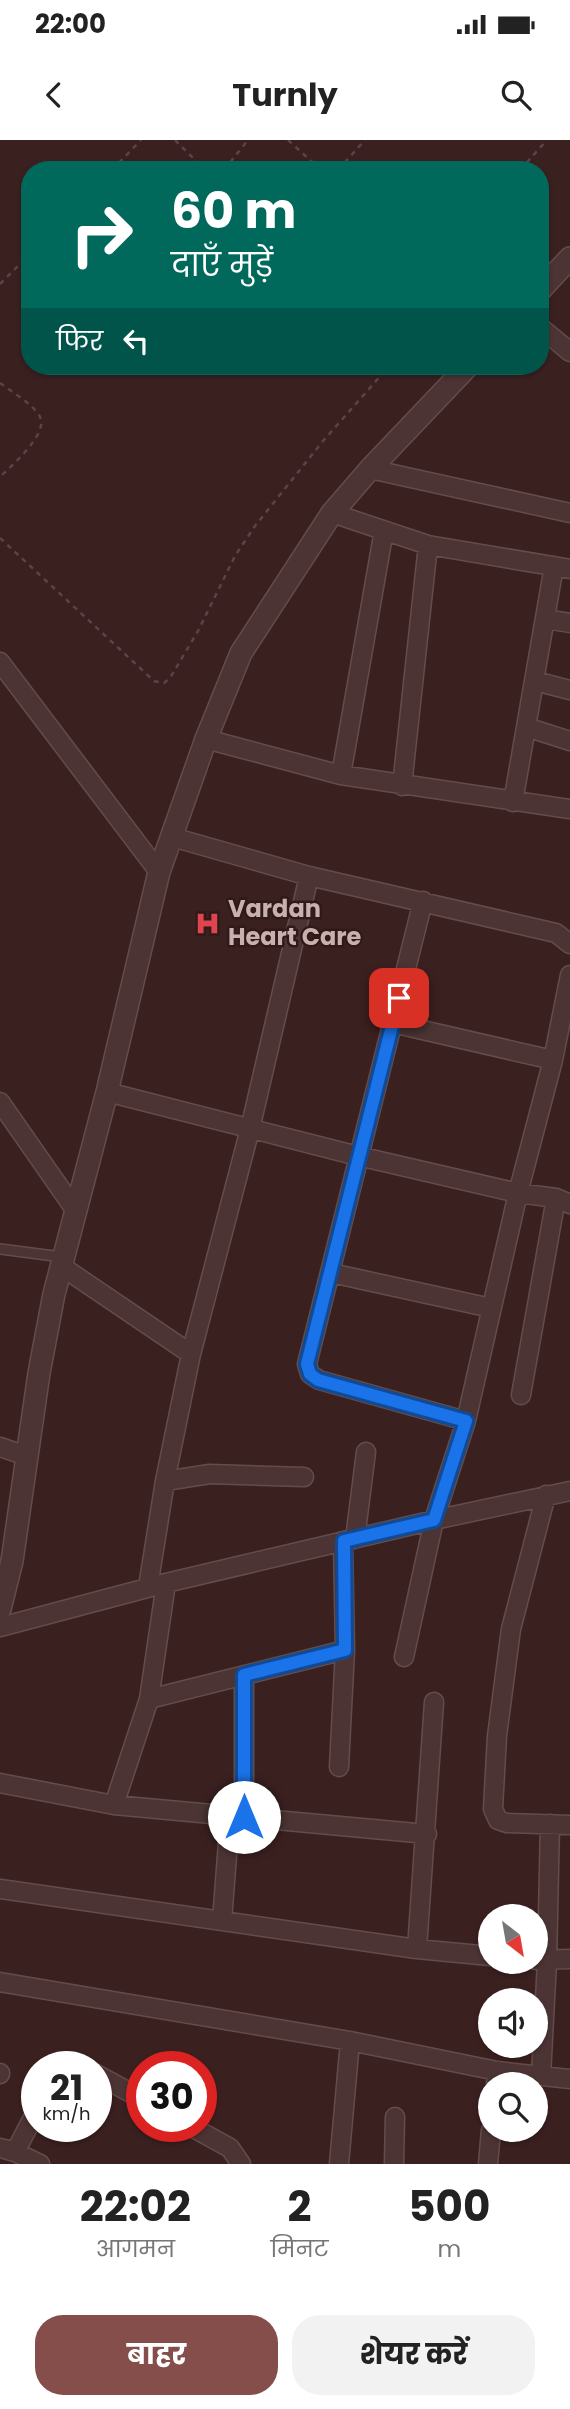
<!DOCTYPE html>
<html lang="hi">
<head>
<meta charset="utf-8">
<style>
	:root { --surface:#fff; --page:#f2f2f2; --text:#222; --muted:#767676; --accent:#854e4a }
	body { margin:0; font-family:Poppins,"Noto Sans Devanagari",sans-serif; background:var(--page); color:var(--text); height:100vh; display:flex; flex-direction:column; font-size:26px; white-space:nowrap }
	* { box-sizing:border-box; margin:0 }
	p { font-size:23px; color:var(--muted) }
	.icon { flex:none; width:38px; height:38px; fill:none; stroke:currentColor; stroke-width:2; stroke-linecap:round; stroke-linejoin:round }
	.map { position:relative; height:2024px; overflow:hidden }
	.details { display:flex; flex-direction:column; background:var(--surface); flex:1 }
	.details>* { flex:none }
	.guide { position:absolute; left:21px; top:21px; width:528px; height:214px; border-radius:28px; box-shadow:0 2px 5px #0004; background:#00695c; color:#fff; overflow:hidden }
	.needle { width:46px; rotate:149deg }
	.tools { position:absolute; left:478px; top:1764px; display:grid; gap:14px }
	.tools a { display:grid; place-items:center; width:70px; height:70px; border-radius:50%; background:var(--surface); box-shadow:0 2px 5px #0004; font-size:35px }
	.speed { position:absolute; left:21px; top:1911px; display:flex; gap:14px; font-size:35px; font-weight:700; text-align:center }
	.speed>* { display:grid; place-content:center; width:91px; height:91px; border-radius:50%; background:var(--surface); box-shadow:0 2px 5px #0004; line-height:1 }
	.speed small { font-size:18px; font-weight:400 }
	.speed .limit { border:10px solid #d22; background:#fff; color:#111 }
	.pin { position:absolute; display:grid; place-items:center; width:60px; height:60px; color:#fff; margin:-30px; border-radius:14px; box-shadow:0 4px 10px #0006 }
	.me { position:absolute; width:77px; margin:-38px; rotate:0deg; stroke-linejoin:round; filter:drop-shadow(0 0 5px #0008) }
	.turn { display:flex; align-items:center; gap:24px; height:147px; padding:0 35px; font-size:32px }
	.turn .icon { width:91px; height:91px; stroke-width:2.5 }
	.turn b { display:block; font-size:49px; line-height:60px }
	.then { display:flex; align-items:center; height:66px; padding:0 35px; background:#0003; gap:14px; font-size:26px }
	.eta { display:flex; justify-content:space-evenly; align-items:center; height:119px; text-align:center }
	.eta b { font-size:42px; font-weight:700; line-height:49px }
	.button { display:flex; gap:14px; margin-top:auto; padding:14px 35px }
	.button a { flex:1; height:80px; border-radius:28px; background:var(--accent); color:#fff; font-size:28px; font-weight:700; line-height:80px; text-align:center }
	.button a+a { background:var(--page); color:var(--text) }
	.status { display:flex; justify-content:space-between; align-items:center; height:49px; padding:0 35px; background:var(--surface); direction:ltr }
	.status svg { height:19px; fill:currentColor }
	header { display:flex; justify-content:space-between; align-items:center; height:91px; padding:0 35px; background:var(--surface); font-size:32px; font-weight:700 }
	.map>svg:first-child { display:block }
</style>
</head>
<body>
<div class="status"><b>22:00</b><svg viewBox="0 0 49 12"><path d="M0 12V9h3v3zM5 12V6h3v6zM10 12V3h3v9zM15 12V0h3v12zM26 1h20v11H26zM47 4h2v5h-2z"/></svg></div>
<header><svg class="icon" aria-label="back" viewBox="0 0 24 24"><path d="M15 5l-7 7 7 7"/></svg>Turnly<svg class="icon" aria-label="search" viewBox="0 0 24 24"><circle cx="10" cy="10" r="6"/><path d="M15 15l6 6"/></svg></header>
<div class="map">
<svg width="570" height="2024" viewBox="0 0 570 2024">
	<rect width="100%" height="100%" fill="#3b2020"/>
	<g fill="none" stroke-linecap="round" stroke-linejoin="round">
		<defs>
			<path id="service" d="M0 1109 62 1117"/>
			<path id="minor" d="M541 188 570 212
				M370 329 570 373
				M332 373 428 405 570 429
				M545 479 570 483
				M0 522 159 732
				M535 541 570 550
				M526 587 570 601
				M206 599 341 635 570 669
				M341 635 384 390
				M402 646 428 405
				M513 662 554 426
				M172 697 309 736 556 793 570 804
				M423 761 307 1224 310 1234 319 1240 466 1281
				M392 883 553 920
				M107 952 358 1016 518 1053 556 1058 570 1064
				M0 962 76 1071
				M61 1126 191 1214
				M331 1133 491 1168
				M521 1255 556 1058
				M0 1307 27 1316
				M165 1341 210 1334 304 1337
				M546 1355 511 1489 497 1596 493 1669 498 1680 507 1683 570 1685
				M355 1399 366 1312
				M148 1447 165 1341 191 1214 250 989 309 736
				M0 1487 166 1443 434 1380 570 1351
				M404 1517 434 1380 466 1281 518 1053 553 920 570 835
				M149 1559 345 1510
				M339 1627 345 1510 343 1401
				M0 1643 114 1665 427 1694
				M114 1665 149 1559 166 1443
				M244 1677V1535
				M0 1749 417 1809 490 1816
				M222 1781 230 1676
				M417 1809 434 1562
				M536 1820 570 1819
				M0 1842 350 1901 497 1931
				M64 1927 70 1924 83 1927
				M0 1934V1933
				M96 1934 142 1959
				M541 1936 547 1821 550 1684
				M496 1944 497 1931 570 1939
				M190 1986 230 2008 241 2024
				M0 2008 15 2012 40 2024
				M15 2012 37 1970
				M339 2024 350 1901
				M394 2024 395 1977
				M488 2024 491 1990"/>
			<path id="tertiary" d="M541 149 570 118
				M0 1469 12 1421 39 1233 54 1154 107 952 159 732 206 599 241 513 332 373 370 329 468 226"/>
		</defs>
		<use href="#service" stroke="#634d4c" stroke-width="12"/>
		<use href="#minor" stroke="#634d4c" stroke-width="21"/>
		<use href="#tertiary" stroke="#634d4c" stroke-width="24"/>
		<path stroke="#5c424d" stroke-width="2.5" stroke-dasharray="5 5" stroke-linecap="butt" d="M175 0 205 30
			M288 0 321 30
			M112 30 141 0
			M224 30 248 0
			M338 30 365 0
			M520 30 547 0
			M0 144 30 114
			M0 243C12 252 31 263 39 275 51 292 12 325 0 337
			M0 398 154 541 164 543 170 538 198 491 235 416 255 386 323 301 383 233 386 226"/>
		<use href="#service" stroke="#4c3434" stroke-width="9"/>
		<use href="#minor" stroke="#4c3434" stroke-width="18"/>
		<use href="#tertiary" stroke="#4c3434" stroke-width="21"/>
	</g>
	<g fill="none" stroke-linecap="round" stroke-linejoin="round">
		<defs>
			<path id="route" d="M244 1677V1535L345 1510 344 1401 434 1380 466 1281 318 1240 310 1234 307 1224 399 858"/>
		</defs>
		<use href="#route" stroke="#114b97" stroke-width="18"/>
		<use href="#route" stroke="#1a73e8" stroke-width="12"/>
	</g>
	<defs>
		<symbol id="hospital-bare" viewBox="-9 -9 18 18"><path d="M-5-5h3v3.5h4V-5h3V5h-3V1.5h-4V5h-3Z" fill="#e0444e" stroke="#301a19" stroke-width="2.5" paint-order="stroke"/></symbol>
	</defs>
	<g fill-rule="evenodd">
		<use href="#hospital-bare" x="190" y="766" width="35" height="35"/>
	</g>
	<g text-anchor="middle" stroke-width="5" stroke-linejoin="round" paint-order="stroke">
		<g font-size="24" font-weight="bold" fill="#c8b0af" stroke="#301a19" text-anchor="start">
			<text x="228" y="777">Vardan<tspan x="228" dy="28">Heart Care</tspan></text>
		</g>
	</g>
</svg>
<div class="tools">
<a><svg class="needle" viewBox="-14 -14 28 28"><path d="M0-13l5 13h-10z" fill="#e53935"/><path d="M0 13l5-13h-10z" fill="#767676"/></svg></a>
<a><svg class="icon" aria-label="sound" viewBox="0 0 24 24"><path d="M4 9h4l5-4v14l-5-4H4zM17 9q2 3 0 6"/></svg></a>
<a><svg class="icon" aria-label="search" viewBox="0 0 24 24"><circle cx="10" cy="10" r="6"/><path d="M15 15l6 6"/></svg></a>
</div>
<div class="speed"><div>21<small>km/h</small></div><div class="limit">30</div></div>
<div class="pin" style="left:399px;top:858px;background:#d93025"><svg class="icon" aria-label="arrive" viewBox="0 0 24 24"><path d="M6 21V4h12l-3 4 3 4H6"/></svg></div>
<svg class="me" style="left:244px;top:1677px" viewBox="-20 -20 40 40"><circle r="19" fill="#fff"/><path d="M0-13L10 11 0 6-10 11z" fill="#1a73e8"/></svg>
<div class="guide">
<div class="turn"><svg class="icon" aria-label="right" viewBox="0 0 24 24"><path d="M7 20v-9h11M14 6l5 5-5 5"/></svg><div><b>60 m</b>दाएँ मुड़ें</div></div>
<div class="then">फिर<svg class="icon" aria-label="left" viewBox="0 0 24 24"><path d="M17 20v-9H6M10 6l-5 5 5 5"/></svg></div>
</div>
</div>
<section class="details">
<div class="eta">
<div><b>22:02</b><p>आगमन</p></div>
<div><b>2</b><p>मिनट</p></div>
<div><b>500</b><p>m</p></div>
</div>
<div class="button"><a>बाहर</a><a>शेयर करें</a></div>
</section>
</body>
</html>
